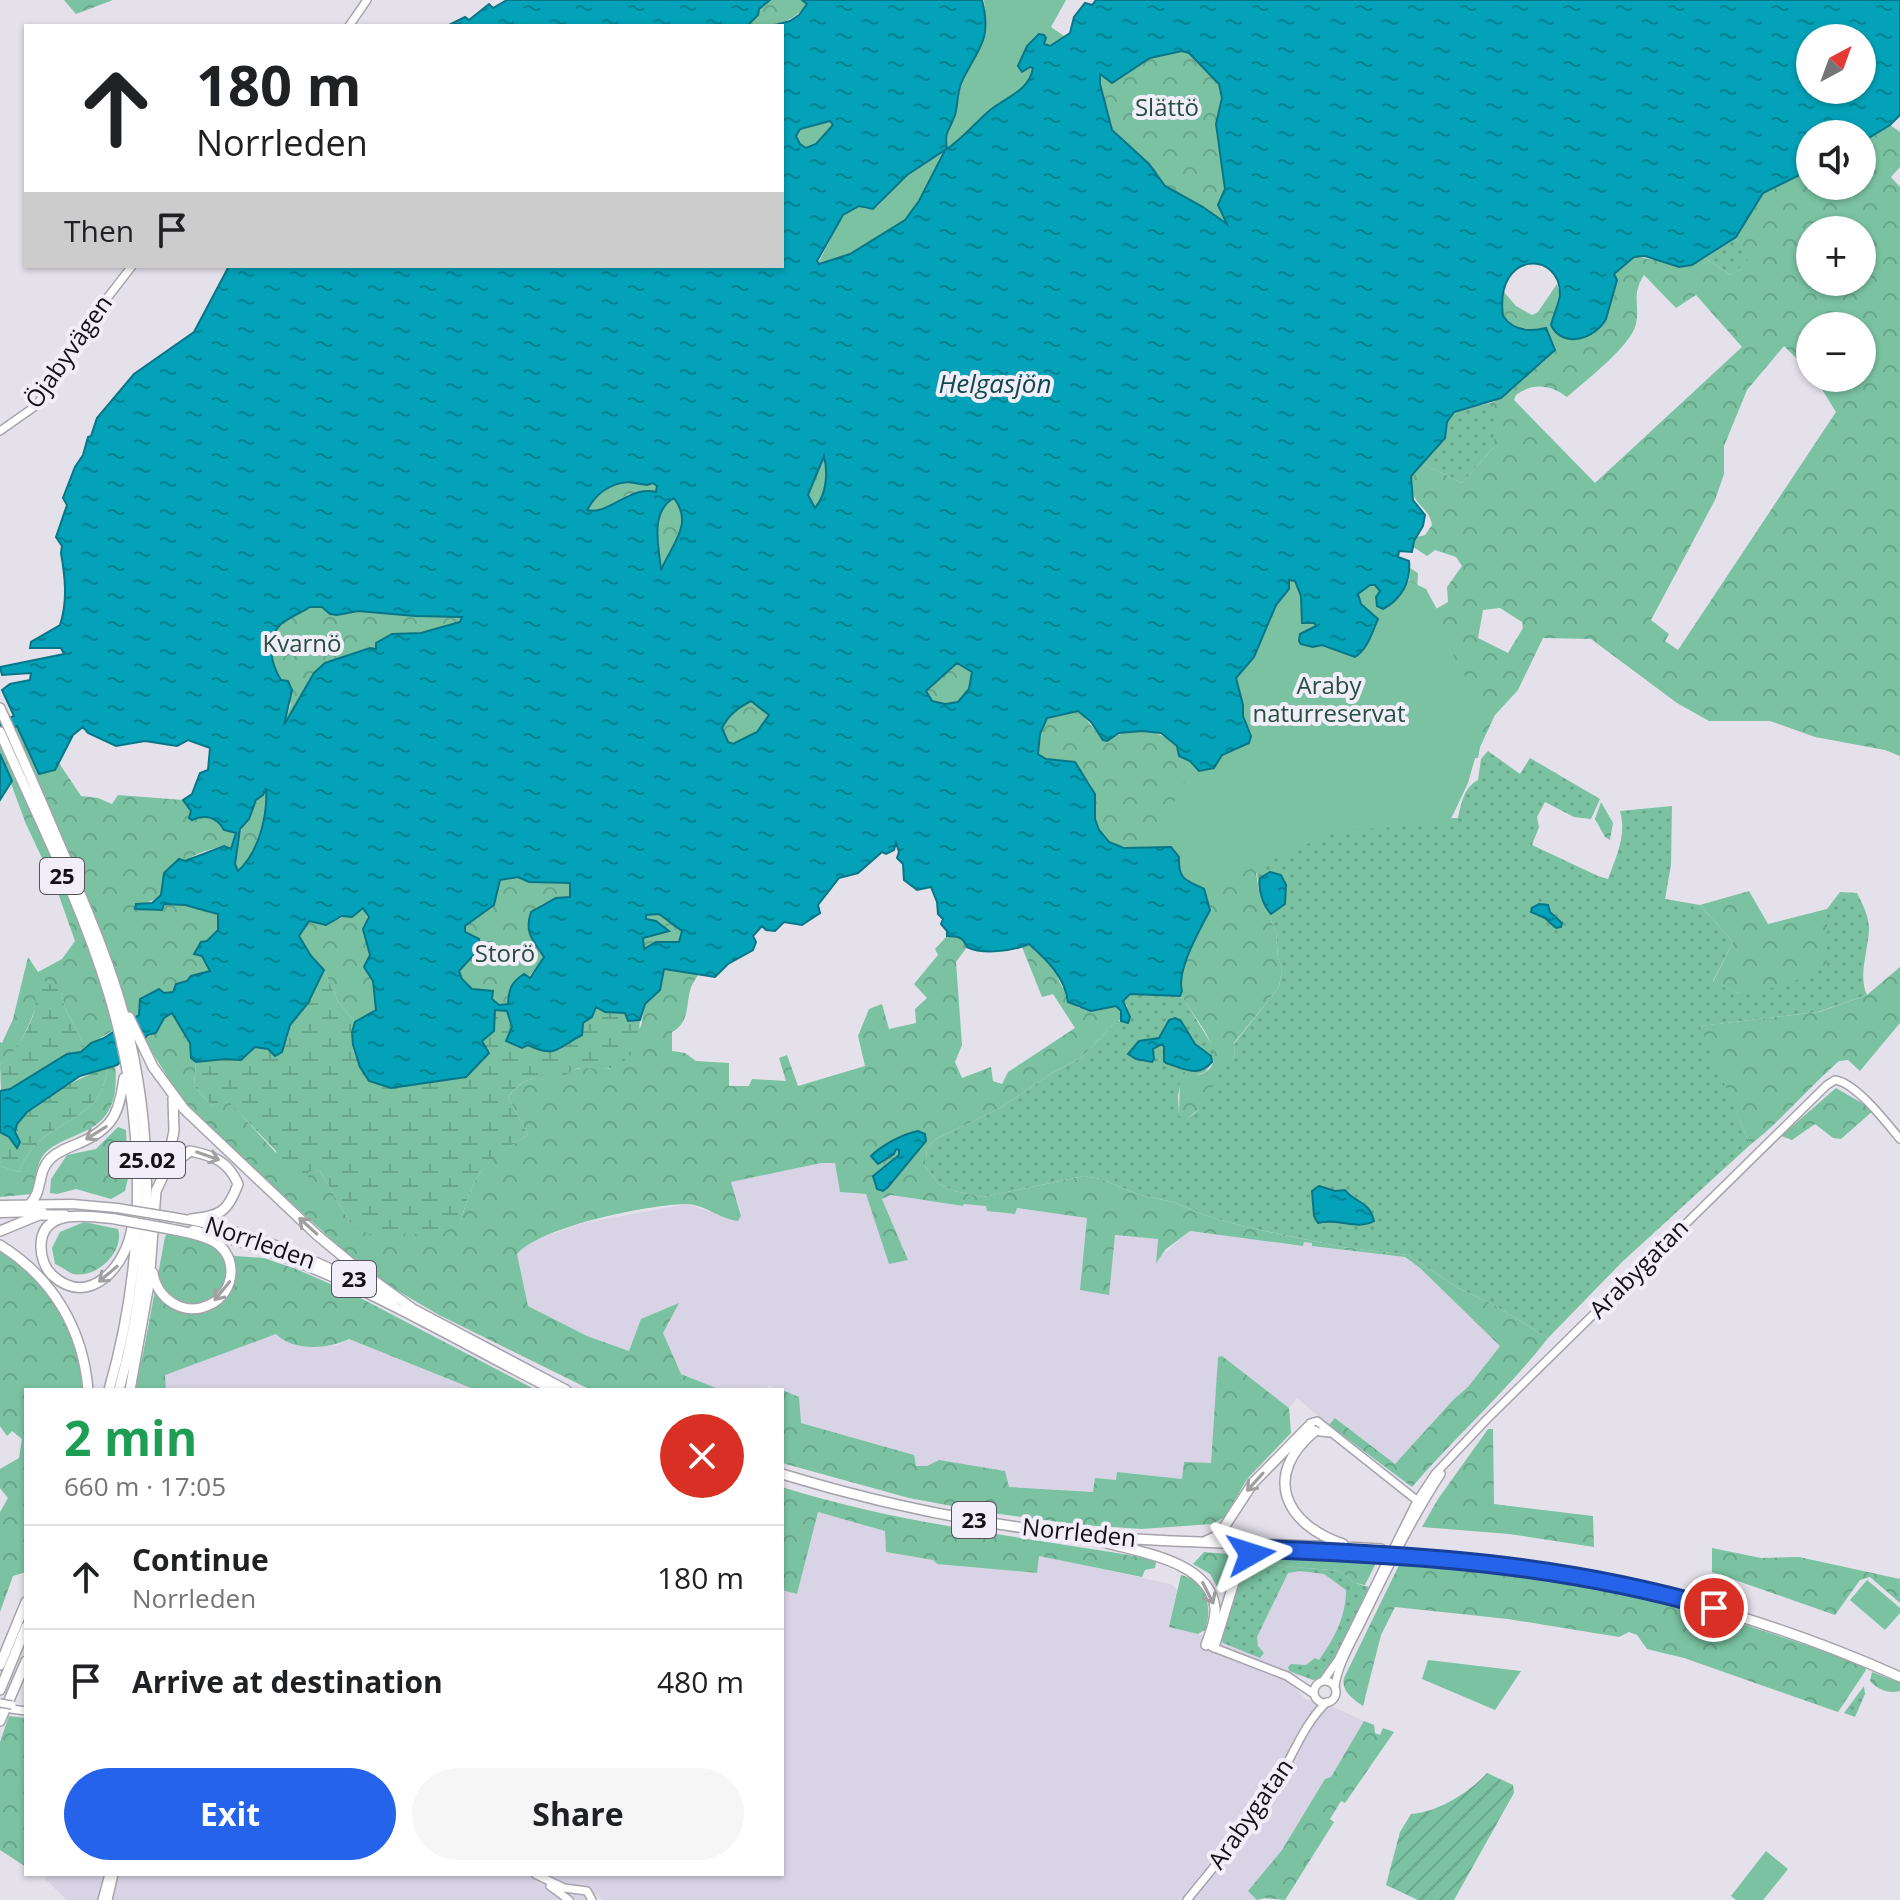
<!DOCTYPE html>
<html lang="en">
<head>
<meta charset="utf-8">
<style>
	:root { --surface:#fff; --page:#f6f6f6; --text:#202124; --muted:#757577; --line:#e0e0e0; --accent:#2563eb }
	body { margin:0; font-family:"Open Sans",sans-serif; background:var(--page); color:var(--text); height:100vh; display:flex; flex-direction:column; font-size:30px; white-space:nowrap }
	* { box-sizing:border-box; margin:0 }
	p { font-size:26px; color:var(--muted) }
	.icon { flex:none; width:44px; height:44px; fill:none; stroke:currentColor; stroke-width:2; stroke-linecap:round; stroke-linejoin:round }
	.map { position:relative; flex:1; overflow:hidden }
	.drawer { position:absolute; left:24px; top:1388px; width:760px; height:488px; display:flex; flex-direction:column; background:var(--surface); border-radius:0px; box-shadow:0 2px 6px #0004 }
	.drawer>* { flex:none }
	.guide { position:absolute; left:24px; top:24px; width:760px; height:244px; border-radius:0px; box-shadow:0 2px 6px #0004; background:#fff; color:var(--text); overflow:hidden }
	.needle { width:52px; rotate:41deg }
	.fabs { position:absolute; left:1796px; top:24px; display:grid; gap:16px }
	.fabs a { display:grid; place-items:center; width:80px; height:80px; border-radius:50%; background:var(--surface); box-shadow:0 2px 6px #0004; font-size:40px }
	.pin { position:absolute; display:grid; place-items:center; width:68px; height:68px; color:#fff; margin:-34px; border:4px solid #fff; border-radius:50%; box-shadow:0 2px 8px #0007 }
	.me { position:absolute; width:88px; margin:-44px; rotate:84deg; stroke-linejoin:round; filter:drop-shadow(0 0 6px #0008) }
	.turn { display:flex; align-items:center; gap:28px; height:168px; padding:0 40px; font-size:36px }
	.turn .icon { width:104px; height:104px; stroke-width:2.5 }
	.turn b { display:block; font-size:56px; line-height:68px }
	.then { display:flex; align-items:center; height:76px; padding:0 40px; background:#0003; gap:16px; font-size:30px }
	.round { display:grid; place-items:center; flex:none; width:84px; height:84px; border-radius:42px; background:var(--page) }
	.headline { display:flex; align-items:center; justify-content:space-between; height:136px; padding:0 40px }
	h1 { font-size:48px; font-weight:700; line-height:60px; color:#1e9e55 }
	.cta { display:flex; gap:16px; margin-top:auto; padding:16px 40px }
	.cta a { flex:1; height:92px; border-radius:48px; background:var(--accent); color:#fff; font-size:32px; font-weight:700; line-height:92px; text-align:center }
	.cta a+a { background:var(--page); color:var(--text) }
	ul { padding:0; list-style:none }
	li { display:flex; align-items:center; gap:24px; height:104px; padding:0 40px; border-top:2px solid var(--line) }
	li div { flex:1 }
	li b { display:block; font-size:30px }
	li em { font-style:normal }
	.map>svg:first-child { display:block }
</style>
</head>
<body>
<div class="map">
<svg width="1900" height="1900" viewBox="0 0 1900 1900">
	<defs>
		<pattern id="grass-dots" width="8" height="8" patternUnits="userSpaceOnUse" patternTransform="scale(2)"><rect width="8" height="8" fill="#7ac2a2"/><path d="M2 2h.1M6 6h.1" fill="none" stroke="#68a68b" stroke-width="1.8" stroke-linecap="round"/></pattern>
		<pattern id="forest-crowns" width="20" height="18" patternUnits="userSpaceOnUse" patternTransform="scale(2)"><rect width="20" height="18" fill="#7ac2a2"/><path d="M2 6a3 3 0 1 1 6 0M12 15a3 3 0 1 1 6 0" fill="none" stroke="#68a68b"/></pattern>
		<pattern id="wetland-marsh" width="20" height="14" patternUnits="userSpaceOnUse" patternTransform="scale(2)"><rect width="20" height="14" fill="#7ac2a2"/><path d="M1 5h8M5 5V1M11 12h8M15 12V8" fill="none" stroke="#68a68b"/></pattern>
		<pattern id="garden-furrows" width="10" height="10" patternUnits="userSpaceOnUse" patternTransform="scale(2)"><rect width="10" height="10" fill="#7ac2a2"/><path d="M-1 1l2-2M0 10L10 0M9 11l2-2" fill="none" stroke="#68a68b"/></pattern>
		<pattern id="water-ripples" width="26" height="14" patternUnits="userSpaceOnUse" patternTransform="scale(2)"><rect width="26" height="14" fill="#03a2b8"/><path d="M2 4q2-2 4 0t4 0M15 11q2-2 4 0t4 0" fill="none" stroke="#038394"/></pattern>
	</defs>
	<rect width="100%" height="100%" fill="#e4e1eb"/>
	<path fill="#d9d4e5" d="M821 1163H835L840 1192 865 1194 908 1260 882 1198 891 1195 962 1206 964 1203 987 1206V1211L1015 1214 1016 1208 1087 1218 1081 1289 1109 1294 1114 1235 1158 1239 1156 1261 1189 1231 1302 1246 1304 1242 1312 1243V1246L1404 1257 1420 1268 1500 1345 1465 1391 1453 1400 1395 1464 1336 1418 1329 1425 1297 1398 1289 1408 1222 1356 1218 1357 1211 1464 1182 1479 1118 1472 1116 1480 1094 1492 1009 1487 1005 1471 915 1466 914 1455 800 1423 799 1397 769 1385 764 1390H721L681 1374 663 1333 677 1304 629 1351 587 1336 528 1306 517 1254 524 1246 538 1239 583 1223 687 1204 738 1221 741 1216 740 1209 730 1182Z
		M277 1334 336 1346 349 1339 476 1390H166L164 1375Z
		M817 1512 886 1531V1552L933 1560 937 1564 1036 1573 1038 1555 1171 1584 1177 1589 1170 1627 1225 1641 1262 1564 1340 1571 1351 1596 1333 1645 1320 1662 1303 1666 1293 1685 1305 1699 1331 1706 1364 1721 1331 1777 1325 1779 1282 1850 1249 1890 1257 1900H603L595 1894 591 1900H67L45 1879 49 1874H782V1590L797 1593Z"/>
	<path fill="url(#grass-dots)" d="M1736 237 1749 261 1731 275 1705 258Z
		M1494 402V447L1462 483 1421 463 1432 454 1445 438 1447 422 1454 412Z
		M1488 751 1520 774 1530 758 1600 799 1591 819 1574 817 1545 802 1537 817 1539 827 1532 845 1598 876 1608 879C1616 857 1627 835 1620 811L1672 806 1671 865 1665 899 1700 905 1733 942 1713 981 1737 993 1827 964V909L1840 892 1857 893C1863 905 1869 916 1869 930 1868 951 1858 976 1867 995L1818 1012 1701 1026 1750 1145 1622 1262 1548 1338 1494 1305 1458 1288 1408 1255 1342 1247 1246 1227 1207 1216 1173 1202 1140 1195 1101 1179 1084 1176 983 1197 954 1191 939 1184 925 1166 927 1148 936 1139 1002 1107 1050 1074 1081 1058 1117 1020 1129 1023 1127 1006 1123 1001 1130 994H1166L1183 998 1214 1048 1216 1058 1205 1072 1194 1076 1183 1071 1178 1096 1179 1115 1185 1119C1204 1111 1208 1093 1217 1076 1222 1069 1229 1062 1235 1055L1234 1044 1279 987 1282 968 1278 958 1276 932 1259 892 1257 874 1224 824 1458 818C1461 804 1464 787 1478 780L1481 759Z
		M1262 1564 1340 1571 1355 1583 1369 1587 1338 1655 1324 1678 1313 1680 1289 1671 1288 1667 1291 1664 1306 1665 1315 1658 1319 1660C1334 1639 1346 1617 1346 1590L1324 1574 1300 1571 1288 1573 1257 1637 1258 1646 1264 1653 1260 1658 1223 1643 1220 1638 1230 1602 1240 1600 1250 1577Z
		M1864 1686 1865 1694 1855 1717 1844 1713Z"/>
	<path fill="url(#forest-crowns)" fill-rule="evenodd" d="M64 0H113L76 14Z
		M770 0H802L807 4C791 25 772 26 747 26L757 15 758 9Z
		M1182 51 1189 53 1219 84 1222 98 1216 124 1217 139 1224 170 1230 226 1203 207 1165 186 1149 164 1112 130 1100 84V73L1112 83 1150 58Z
		M830 120 833 125 816 144 806 148 800 144 796 136 800 129Z
		M1890 125 1900 132V167L1891 177 1900 187V756L1885 750 1815 737 1770 721H1709L1677 703 1591 639 1543 638 1518 690 1495 715 1480 747 1478 758 1449 761 1366 810 1255 866 1259 892 1276 932 1278 958 1282 968 1279 987 1234 1043 1235 1055 1217 1077 1203 1106 1185 1120 1179 1115 1180 1073 1183 1071C1192 1075 1198 1077 1207 1071 1229 1054 1193 1017 1183 998L1169 994 1180 996 1182 991C1175 970 1200 930 1210 910L1159 846C1135 849 1102 851 1095 821 1093 812 1097 803 1095 795 1093 785 1081 772 1075 763L1046 759 1038 754 1040 734 1047 718 1078 711C1088 720 1096 734 1107 741 1133 724 1155 728 1178 746L1378 619 1409 581 1410 568 1418 573 1417 591 1436 609 1448 602 1447 587 1462 566 1456 557 1435 550 1427 556 1412 546 1417 537 1425 535 1432 525C1428 503 1411 509 1410 476L1421 463 1462 483 1494 447V402L1547 359 1537 330 1513 327 1503 316V291L1516 306 1532 315 1538 312 1557 284 1560 295 1551 325 1573 340 1603 325 1614 292V274L1635 257 1692 265 1705 258 1731 275 1748 261 1736 237 1763 193 1810 170V186L1845 189 1848 186H1862V142ZM1810 230H1862V255L1876 263 1862 286 1854 282H1810ZM1644 275 1676 308 1696 295 1742 347 1595 483 1514 400 1516 395C1533 382 1551 385 1567 397 1585 381 1631 346 1636 324 1640 304 1631 295 1644 275ZM1810 326H1862V378H1815L1836 412 1678 650 1665 641 1669 634 1651 620 1715 500 1724 474V446L1747 390 1784 346 1810 372ZM1500 608 1522 622 1523 628 1508 653 1478 638 1483 610Z
		M825 454C827 473 827 492 816 508L808 495Z
		M619 483H653L657 486V492L629 494 598 512 587 510C595 496 604 489 619 483Z
		M674 498C694 525 671 546 660 572 658 549 650 512 674 498Z
		M310 607H322L336 615 358 611 415 616H462L460 622 421 633 392 634 376 649 369 648 325 663 303 692 283 728 291 704C282 681 256 645 282 623 290 616 301 613 310 607Z
		M958 663 972 672 969 689 958 702 945 704 932 701 926 692Z
		M752 701 769 715 757 732 733 744 728 742 722 728C729 714 738 708 752 701Z
		M17 725 39 774 55 770 59 763 81 796 98 798 112 804 118 795 183 800 191 811 189 818 192 820C209 812 221 824 236 833L231 849 224 846C211 849 191 854 183 864 165 883 166 902 137 904L135 909 162 910 164 904 185 905 218 914V930L195 955 202 956 211 971 187 981 173 992 154 993 141 999 139 1015 85 1047 65 1008 61 992 37 1002C30 1025 19 1050 0 1065V1042L2 1043 13 1019 28 957 38 972 62 959 75 941 57 890 26 824 0 754V733Z
		M267 784V810L253 854 238 871C225 845 255 806 267 784Z
		M1601 802 1613 823 1610 840 1605 837 1595 819Z
		M518 877 529 882 570 883V898H556L541 905 536 944 544 957 508 1004 499 1005 492 999V991L472 989 462 979 459 971 480 948 464 932 465 926 494 905 500 880Z
		M1749 891 1768 924 1827 909V964L1785 986 1737 993 1713 982 1733 942 1700 905Z
		M363 908C373 923 364 939 370 955L364 967 373 981 376 1010 355 1022 339 1003 324 970 311 956 299 936 309 921 326 925Z
		M659 914 682 930 679 942H656L644 950 643 938 668 931 646 919V915Z
		M947 936C958 936 963 937 967 947L956 962 962 1045 955 1062 962 1078 991 1067 993 1081 1002 1084 1008 1072 1075 1028 1053 994 1042 997 1022 947 1029 944 1053 964 1060 983 1073 1004 1079 1008 1116 1006 1122 1015 1121 1020H1117L1081 1058 1050 1074 1002 1107 936 1139 927 1148 925 1166 939 1184 954 1191 983 1197 1084 1176 1101 1179 1140 1195 1173 1202 1207 1216 1246 1227 1342 1247 1408 1255 1458 1288 1494 1305 1548 1338C1507 1391 1456 1436 1412 1487L1329 1425 1335 1418 1395 1464 1453 1400 1468 1387 1500 1346 1420 1268 1405 1257 1312 1246V1243L1304 1242 1303 1246 1190 1231 1166 1249 1156 1263 1158 1239 1115 1235 1109 1295 1080 1290 1087 1218 1017 1208 1015 1214 987 1211 986 1206 964 1204 963 1206 891 1195 882 1199 908 1260 889 1264 866 1194 840 1192 835 1163H821L731 1182 741 1216 738 1221C720 1219 704 1204 686 1204 647 1205 542 1226 517 1254L528 1306 587 1336 629 1351 641 1319 679 1303 663 1333 681 1374 721 1390H591L439 1315 386 1284 342 1249 216 1134 180 1097 144 1039 156 1033 164 1018 172 1012 190 1043 191 1058 196 1062 194 1086 212 1106 227 1099 307 1187 308 1172 320 1171 351 1224 411 1232 460 1224C475 1172 480 1164 528 1135L508 1097C531 1069 534 1084 560 1077 566 1076 571 1070 577 1069 587 1066 600 1068 610 1069L641 1026 645 1004 660 990 664 969 699 973C696 979 691 985 690 991 686 1007 689 1023 672 1032V1051L685 1053 696 1061 729 1063V1086H749L752 1079 786 1081 779 1058 787 1055 798 1086 865 1066 858 1036 869 1009 882 1004 889 1029 916 1023 915 1009 927 998 914 984 938 955 935 949Z
		M1900 967V1023L1860 1071 1848 1060 1839 1061C1808 1088 1782 1120 1750 1145L1700 1026 1819 1012 1867 995Z
		M115 1065C118 1095 113 1119 83 1132 71 1138 55 1143 45 1153 35 1164 36 1181 32 1194L0 1197V1166L19 1172C37 1127 66 1131 95 1101 103 1093 106 1076 109 1066Z
		M1836 1088 1874 1110 1841 1139 1833 1138 1815 1124 1792 1140 1781 1136Z
		M118 1127 126 1130 128 1178 125 1191 111 1199 76 1189 57 1194 50 1193 51 1179 67 1155 96 1149Z
		M84 1222 118 1229C125 1252 96 1279 73 1274 68 1272 60 1266 55 1264L52 1248 60 1232Z
		M169 1231 193 1237 235 1256 264 1258 296 1269 349 1292 536 1390H476L349 1339C328 1349 294 1352 276 1334L165 1375 166 1390H133L143 1354 165 1237Z
		M0 1251C52 1275 74 1334 84 1386V1390H26V1572L13 1576 0 1612V1512L8 1498 0 1488V1469L19 1458 22 1439 12 1431 7 1436 0 1426Z
		M1222 1356 1289 1408 1291 1433 1247 1479 1225 1517 1212 1524 1142 1529 1082 1525 984 1512 909 1498 782 1463V1390L799 1397 801 1423 914 1455 916 1466H927L939 1460 1005 1471 1009 1487 1093 1492 1095 1478 1116 1480 1117 1472 1182 1479 1184 1462 1211 1463 1218 1357Z
		M1488 1429H1493L1494 1504 1593 1516 1594 1547 1509 1534 1422 1527 1438 1499Z
		M782 1487C898 1524 1020 1536 1140 1557L1156 1562 1155 1568 1145 1570 1142 1577 1039 1556 1037 1573 937 1564 933 1560 886 1552 885 1531 818 1512 797 1594 782 1590Z
		M1712 1548 1761 1558 1799 1557 1900 1579V1603L1870 1577 1860 1580 1835 1615 1712 1572Z
		M1204 1552 1229 1554V1571L1220 1592 1210 1574 1193 1564Z
		M1263 1555 1378 1559 1365 1585 1355 1583 1340 1571 1262 1564 1250 1577 1240 1601 1230 1602C1237 1581 1242 1566 1263 1555Z
		M1402 1559C1438 1563 1475 1565 1511 1571 1631 1590 1749 1623 1863 1665L1866 1670 1838 1712 1684 1658 1647 1649 1637 1635 1629 1632 1619 1637 1508 1619 1395 1607 1381 1635 1363 1706C1353 1699 1341 1691 1344 1678Z
		M1181 1575C1207 1581 1213 1608 1205 1630L1198 1634 1169 1627Z
		M1872 1672 1900 1683V1691C1889 1694 1878 1690 1870 1681Z
		M9 1716 26 1718V1867L0 1850V1742Z
		M1364 1721 1374 1725 1375 1733 1380 1735 1383 1728 1394 1732 1345 1803 1341 1801 1330 1819 1334 1822 1285 1900 1265 1898 1257 1900 1248 1891 1282 1850 1325 1779 1331 1777Z"/>
	<path fill="url(#wetland-marsh)" d="M324 970 339 1003 355 1022C344 1058 365 1071 391 1088L466 1077 495 1010 507 1011C516 1043 529 1045 559 1050L582 1035 583 1023 592 1017 595 1007 605 1012 625 1013 629 1020H640L637 1049C629 1056 622 1065 612 1068 602 1070 590 1068 580 1068 573 1069 570 1073 564 1076 539 1087 532 1066 508 1097L528 1135C481 1164 475 1171 460 1224L428 1240 411 1232 379 1240 351 1224 320 1171 308 1172V1188L277 1169 276 1151 227 1100 212 1106 194 1086 196 1062 225 1059 241 1060 255 1047 268 1049 287 1039 290 1025 308 1003Z
		M44 980 61 992 65 1008 85 1047 81 1052 67 1054 10 1089 1 1091 0 1065C16 1052 40 1015 35 994Z
		M109 1066C106 1076 103 1093 95 1101 66 1131 37 1127 19 1172L0 1166V1132L9 1137 17 1147 20 1142C17 1136 14 1130 17 1124 28 1100 86 1076 109 1066Z"/>
	<path fill="#7ac2a2" d="M984 0H1066L1051 27 1064 36 1050 46 1044 44V35L1039 34 1027 46 1018 66 1022 72 1030 67 1033 68C1029 92 1005 97 989 111 975 123 963 140 947 149L945 132 957 106 958 94 969 69 985 9Z
		M944 149 919 201 905 220 850 254 818 263 841 219 850 209 859 206 867 209 877 207 907 175Z
		M1266 512 1426 589 1439 613 1456 662 1488 712 1468 783 1449 823 1337 831 1193 894 1149 850 1192 768 1185 761 1183 751 1226 536Z
		M1867 1580 1900 1608V1613L1885 1630 1850 1600Z
		M1428 1660 1521 1671 1495 1710 1422 1679Z
		M1766 1851 1788 1869 1763 1900H1736L1731 1896Z"/>
	<path fill="url(#garden-furrows)" d="M1487 1773 1513 1785 1514 1793 1454 1900H1418L1386 1885 1400 1832 1411 1814C1438 1812 1469 1793 1487 1773Z"/>
	<path fill="url(#water-ripples)" stroke="#087687" stroke-width="2" fill-rule="evenodd" d="M507 0H770L759 9 758 15 747 26H447L465 17 469 20 489 4 493 8Z
		M802 0H982C993 43 976 49 961 84 957 94 958 104 955 115 949 132 944 131 947 149 962 139 975 123 989 111 1005 97 1029 92 1033 68L1030 67 1022 72 1018 66 1027 46 1039 34 1044 35 1046 38 1044 44 1050 46 1070 33 1074 17 1085 3 1092 5 1096 0H1900V115L1890 125 1862 142V134H1810V170L1763 193 1736 237 1692 265 1679 267 1645 256 1634 257 1614 274 1617 280 1606 319C1596 338 1563 350 1551 325 1553 316 1559 304 1560 295 1561 250 1494 250 1503 316 1513 331 1529 332 1546 328L1555 350 1501 398 1454 412 1447 422 1445 438 1411 476 1413 500 1425 515 1423 526 1414 541 1412 552 1399 551 1398 557 1409 561C1411 581 1402 599 1383 609L1377 606 1376 597 1380 591 1375 585H1370L1358 594 1361 604 1378 619C1372 632 1368 649 1355 657L1322 645 1313 647 1301 644 1299 641 1300 634 1316 626 1314 623H1302L1301 596 1295 581 1289 580V589L1276 605 1254 657 1236 678 1243 705V716L1251 736 1249 743 1222 755 1214 768 1199 771 1190 761 1179 756 1177 746 1161 733 1142 731 1119 733 1107 741 1103 740 1091 722 1078 711 1047 718 1040 734 1038 754 1046 759 1075 762 1095 794V819L1099 830 1109 842 1124 848 1171 847 1179 857C1178 880 1186 880 1204 889L1210 910C1200 930 1176 970 1182 991L1180 996 1130 994 1123 1001 1130 1017 1128 1023 1121 1021V1011L1116 1006 1091 1011 1068 1002C1065 977 1047 960 1029 944 1013 951 983 955 967 947 963 937 958 936 947 936V931L941 924 943 919 938 914 937 902 931 887 917 890 904 880 903 864 897 858 899 852 896 843 894 850 886 854 882 852 858 873 839 878 818 905 820 913 802 925 784 922 775 931 766 930 762 926 753 936 756 942 753 950 728 964 715 977 664 969 660 990 645 1004 640 1020 628 1021 625 1013 605 1012 596 1007 592 1017 583 1023 582 1035C558 1047 556 1059 528 1045L522 1048 506 1041 512 1027 507 1011 495 1010 494 1031 482 1041 489 1053 466 1077 391 1088 369 1081 360 1067 353 1045 352 1032 355 1022 376 1010 373 981 364 967 370 955 363 929 369 917 363 908 352 917 342 916 326 925 309 921 299 936 311 956 324 970 308 1003 290 1025 282 1052 275 1056 268 1049 255 1047 241 1060 225 1059 196 1062 191 1058 190 1043 172 1013 164 1018 156 1033 148 1035 117 1065 80 1076 27 1112 17 1124 15 1132 20 1142 17 1148 9 1137 0 1132V1091L10 1089 67 1054 81 1052 91 1043 104 1038 139 1015 140 999 159 989 164 993 173 992 176 984 187 981 191 976 210 971 202 956 194 954 201 942 207 941 218 930V914L185 905 164 904 162 910 135 909 136 904 152 903 161 895 164 873 179 859 185 861 224 846 231 849 236 833 224 830C217 817 205 814 192 820L189 818 191 811 183 800 192 794 200 773 208 770 210 748 188 740 177 746 145 741 116 746 88 733 83 727 73 735 55 770 39 774 17 726 0 733V721L14 716 2 690 10 684 30 680 31 673 2 675 0 667 64 654 61 648H30L31 642 60 625C68 601 65 576 61 553L62 546 56 537 67 505 63 498 75 467 83 455 88 437 91 436 97 418 134 374 194 332 229 266H782V26H771L790 21 799 15 807 4ZM1810 38H1862V90H1810ZM1182 51 1189 53 1219 84 1222 98 1216 124 1225 189 1218 205 1227 224 1203 207 1165 186 1149 164 1112 130 1100 84V74L1112 83 1150 58ZM830 121 833 125 816 144 806 148 800 144 796 136 800 129ZM945 150 919 201 905 220 850 254 819 264 817 261 843 215 859 206 873 209 907 175ZM824 456C828 472 827 494 815 508L808 495ZM628 482 647 485 653 483 657 486 656 492C629 485 609 516 587 510 596 494 608 484 628 482ZM674 498C694 524 672 544 661 570 659 547 649 512 674 498ZM310 607H322L330 614 337 615 358 611 415 616 462 617 460 622 421 633 392 634 376 643V649L370 648 325 663 314 673 284 725 292 690 288 681 281 680C271 664 265 639 281 624 289 617 301 613 310 607ZM957 663 972 672 969 689 958 702 945 704 932 701 926 691ZM751 701 769 715 757 732 733 744 728 742 722 728C729 714 738 708 751 701ZM266 788C268 815 259 852 238 871L235 864 240 829 249 819 256 800 263 795ZM518 877 529 882 570 883V897L556 898 531 912C524 933 533 940 544 957L530 978 524 974C511 982 509 989 508 1004L499 1005 492 999 493 991 472 989 462 979 459 971 480 948 479 939 465 932V926L494 905 500 880ZM659 914 682 931 679 942H656L644 949 643 938 669 931 656 921 646 919V915Z
		M0 754 12 781 0 800Z
		M1270 872 1281 875 1286 885 1285 904 1271 914C1263 905 1258 890 1260 878Z
		M1539 904 1548 905 1550 912 1562 923 1561 927 1556 928 1545 918 1531 912 1532 908Z
		M1175 1018 1181 1021 1195 1044 1211 1056 1212 1062C1197 1078 1186 1069 1166 1063L1164 1061V1047L1162 1044 1153 1049 1154 1059 1152 1062 1136 1059 1128 1054 1139 1041 1159 1038 1169 1020Z
		M918 1131 925 1134 926 1141 888 1187 883 1191 877 1189 873 1176 899 1155V1150L896 1149 894 1154 878 1164 871 1156C882 1145 903 1134 918 1131Z
		M1319 1186 1335 1191 1345 1190C1356 1204 1369 1200 1374 1221 1356 1231 1337 1217 1318 1223L1314 1216 1312 1191Z"/>
	<g fill="none" stroke-linecap="round" stroke-linejoin="round">
		<defs>
			<path id="secondary" d="M349 26 367 0
				M0 431 37 405 88 323 132 266
				M1330 1433 1312 1431 1310 1423 1317 1421 1419 1502
				M1212 1647 1287 1676 1314 1694
				M1323 1681 1338 1660 1417 1501 1435 1474 1487 1419 1827 1085 1835 1080C1856 1083 1886 1122 1900 1139
				M1314 1692a11 11 0 1 1 22 0a11 11 0 1 1-22 0Z
				M1335 1686C1338 1665 1351 1643 1361 1623 1386 1572 1410 1522 1441 1474
				M11 1709 26 1711
				M535 1874 564 1888 587 1891 592 1900
				M550 1886 569 1900
				M102 1900 109 1874
				M108 1900 114 1874
				M1187 1900C1217 1863 1248 1827 1274 1786 1292 1759 1303 1724 1327 1702"/>
			<path id="primary" d="M0 1205 72 1204 117 1208
				M0 1213 43 1212
				M172 1217C251 1229 325 1264 395 1300
				M193 1230C322 1258 436 1331 553 1390"/>
			<path id="highway" d="M0 708C23 759 46 812 68 864 88 913 109 961 123 1012 157 1136 153 1266 119 1390
				M0 732C38 818 82 905 109 995 148 1124 146 1261 109 1390
				M129 1017 153 1067 184 1109 317 1235 358 1269 413 1309 566 1390
				M166 1170 174 1131 173 1098
				M30 1204C43 1191 37 1172 50 1159 57 1152 67 1148 77 1144 113 1129 119 1114 124 1078
				M115 1219C90 1216 40 1207 41 1247 41 1257 45 1268 52 1275 90 1310 127 1264 132 1227
				M0 1231 39 1215H65
				M0 1245C53 1278 83 1329 88 1390
				M153 1273C157 1299 184 1317 209 1305 236 1293 239 1255 213 1241 200 1234 184 1232 170 1229
				M130 1390 149 1284 156 1191 166 1170 190 1151C214 1156 228 1161 238 1184 228 1212 220 1216 191 1219
				M1315 1431C1262 1475 1284 1524 1343 1544
				M782 1474C887 1506 996 1528 1106 1537 1197 1544 1289 1544 1381 1549
				M1206 1541 1219 1535 1253 1483 1309 1426
				M1103 1542C1139 1552 1210 1561 1215 1608 1216 1621 1210 1633 1206 1645
				M1410 1555C1580 1568 1744 1607 1900 1677
				M1214 1647 1238 1569 1245 1558 1264 1549
				M0 1665 26 1602
				M0 1690 26 1627
				M0 1721 26 1661"/>
		</defs>
		<use href="#secondary" stroke="#a6a3ac" stroke-width="10"/>
		<use href="#primary" stroke="#a6a3ac" stroke-width="11"/>
		<use href="#highway" stroke="#a6a3ac" stroke-width="12"/>
		<use href="#secondary" stroke="#fff" stroke-width="7"/>
		<use href="#primary" stroke="#fff" stroke-width="8"/>
		<use href="#highway" stroke="#fff" stroke-width="9"/>
		<defs>
			<path id="secondary-bridge" d="M0 1703 12 1705"/>
			<path id="primary-bridge" d="M117 1208 172 1217"/>
			<path id="highway-bridge" d="M115 1219 170 1229
				M1377 1553 1410 1555"/>
		</defs>
		<use href="#secondary-bridge" stroke="#a6a3ac" stroke-width="10" stroke-linecap="butt"/>
		<use href="#primary-bridge" stroke="#a6a3ac" stroke-width="11" stroke-linecap="butt"/>
		<use href="#highway-bridge" stroke="#a6a3ac" stroke-width="12" stroke-linecap="butt"/>
		<use href="#secondary-bridge" stroke="#fff" stroke-width="7"/>
		<use href="#primary-bridge" stroke="#fff" stroke-width="8"/>
		<use href="#highway-bridge" stroke="#fff" stroke-width="9"/>
	</g>
	<defs><path id="oneway-shaft" d="M-6 0H5M1.5-3L5.5 0L1.5 3" fill="none" stroke-width="1.6" stroke-linecap="round" stroke-linejoin="round" transform="scale(2)"/></defs>
	<g stroke="#a0a0a1">
		<use href="#oneway-shaft" transform="translate(96 1133) rotate(148)"/>
		<use href="#oneway-shaft" transform="translate(208 1156) rotate(19)"/>
		<use href="#oneway-shaft" transform="translate(308 1226) rotate(-138)"/>
		<use href="#oneway-shaft" transform="translate(108 1274) rotate(140)"/>
		<use href="#oneway-shaft" transform="translate(222 1291) rotate(129)"/>
		<use href="#oneway-shaft" transform="translate(1255 1482) rotate(132)"/>
		<use href="#oneway-shaft" transform="translate(1208 1593) rotate(63)"/>
	</g>
	<g fill="none" stroke-linecap="round" stroke-linejoin="round">
		<defs>
			<path id="route" d="M1251 1554 1264 1549C1420 1555 1563 1564 1714 1608"/>
		</defs>
		<use href="#route" stroke="#184099" stroke-width="20"/>
		<use href="#route" stroke="#2563eb" stroke-width="14"/>
	</g>
	<g text-anchor="middle" stroke-width="8" stroke-linejoin="round" paint-order="stroke">
		<g fill="#f2eef9" stroke="#555359" stroke-width="2">
			<rect x="40" y="858" width="44" height="36" rx="6"/>
			<rect x="109" y="1142" width="76" height="36" rx="6"/>
			<rect x="332" y="1261" width="44" height="36" rx="6"/>
			<rect x="952" y="1502" width="44" height="36" rx="6"/>
		</g>
		<g font-size="22" font-weight="bold" fill="#121115">
			<text x="62" y="884">25</text>
			<text x="147" y="1168">25.02</text>
			<text x="354" y="1287">23</text>
			<text x="974" y="1528">23</text>
		</g>
		<g font-size="24" fill="#26503e" stroke="#f2eef9">
			<text x="1167" y="116">Slättö</text>
			<text x="302" y="652">Kvarnö</text>
			<text x="1329" y="694">Araby<tspan x="1329" dy="28">naturreservat</tspan></text>
			<text x="505" y="962">Storö</text>
		</g>
		<g font-size="24" fill="#121115" stroke="#f2eef9">
			<text transform="translate(69 352) rotate(-55)" y="8">Öjabyvägen</text>
			<text transform="translate(260 1243) rotate(19)" y="8">Norrleden</text>
			<text transform="translate(1639 1269) rotate(-45)" y="8">Arabygatan</text>
			<text transform="translate(1079 1533) rotate(6)" y="8">Norrleden</text>
			<text transform="translate(1251 1814) rotate(-55)" y="8">Arabygatan</text>
		</g>
		<g font-size="26" font-style="italic" fill="#0f4751" stroke="#f2eef9">
			<text x="995" y="393">Helgasjön</text>
		</g>
	</g>
</svg>
<div class="fabs">
<a><svg class="needle" viewBox="-14 -14 28 28"><path d="M0-13l5 13h-10z" fill="#e53935"/><path d="M0 13l5-13h-10z" fill="#757577"/></svg></a>
<a><svg class="icon" aria-label="sound" viewBox="0 0 24 24"><path d="M4 9h4l5-4v14l-5-4H4zM17 9q2 3 0 6"/></svg></a>
<a>+</a>
<a>−</a>
</div>
<div class="pin" style="left:1714px;top:1608px;background:#d93025"><svg class="icon" aria-label="arrive" viewBox="0 0 24 24"><path d="M6 21V4h12l-3 4 3 4H6"/></svg></div>
<svg class="me" style="left:1251px;top:1554px" viewBox="-20 -20 40 40"><path d="M0-17L14 15 0 8-14 15z" fill="#2563eb" stroke="#fff" stroke-width="4"/></svg>
<div class="guide">
<div class="turn"><svg class="icon" aria-label="ahead" viewBox="0 0 24 24"><path d="M12 20V5M6 11l6-6 6 6"/></svg><div><b>180 m</b>Norrleden</div></div>
<div class="then">Then<svg class="icon" aria-label="arrive" viewBox="0 0 24 24"><path d="M6 21V4h12l-3 4 3 4H6"/></svg></div>
</div>
<section class="drawer">
<div class="headline"><div><h1>2 min</h1><p>660 m · 17:05</p></div><a class="round" style="background:#d93025;color:#fff"><svg class="icon" aria-label="close" viewBox="0 0 24 24"><path d="M6 6l12 12M18 6L6 18"/></svg></a></div>
<ul>
<li><svg class="icon" aria-label="ahead" viewBox="0 0 24 24"><path d="M12 20V5M6 11l6-6 6 6"/></svg><div><b>Continue</b><p>Norrleden</p></div><em>180 m</em></li>
<li><svg class="icon" aria-label="arrive" viewBox="0 0 24 24"><path d="M6 21V4h12l-3 4 3 4H6"/></svg><div><b>Arrive at destination</b></div><em>480 m</em></li>
</ul>
<div class="cta"><a>Exit</a><a>Share</a></div>
</section>
</div>
</body>
</html>
